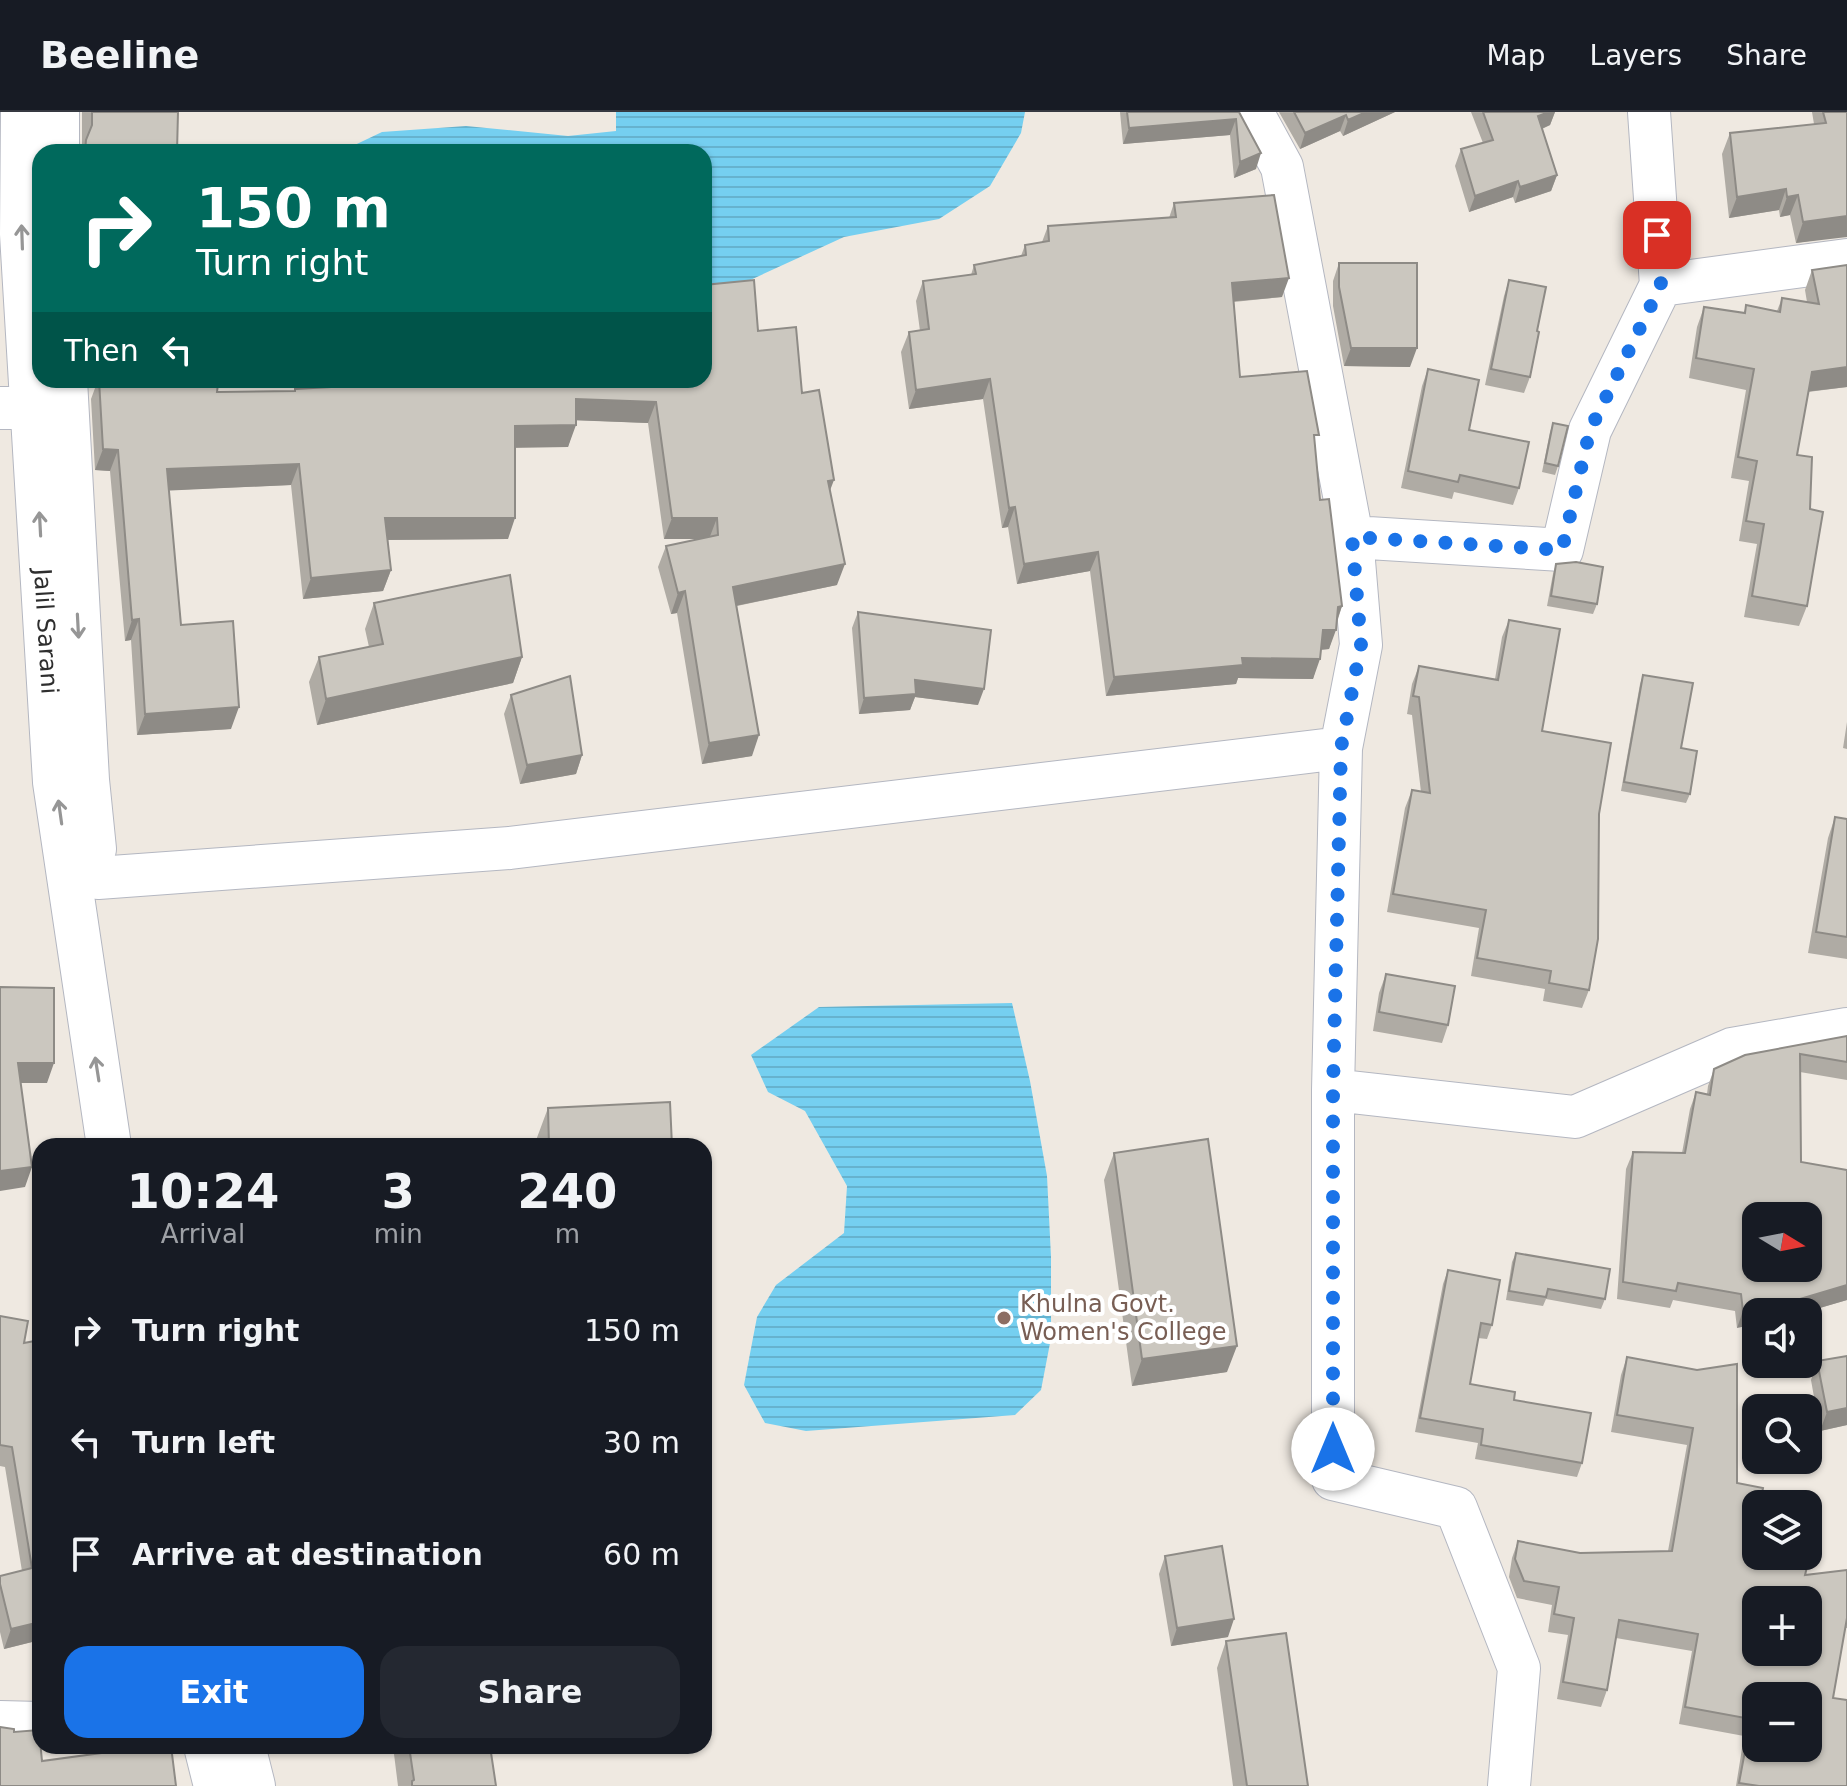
<!DOCTYPE html>
<html lang="en">
<head>
<meta charset="utf-8">
<style>
	:root { --surface:#171b24; --page:#242831; --text:#f1f3f6; --muted:#9ea1a6; --line:#363941; --accent:#1a73e8 }
	body { margin:0; font-family:"DejaVu Sans",sans-serif; background:var(--page); color:var(--text); height:100vh; display:flex; flex-direction:column; font-size:30px; white-space:nowrap }
	* { box-sizing:border-box; margin:0 }
	p { font-size:26px; color:var(--muted) }
	.icon { flex:none; width:44px; height:44px; fill:none; stroke:currentColor; stroke-width:2; stroke-linecap:round; stroke-linejoin:round }
	.map { position:relative; flex:1; overflow:hidden }
	.drawer { position:absolute; left:32px; top:1026px; width:680px; height:616px; display:flex; flex-direction:column; background:var(--surface); border-radius:24px; box-shadow:0 2px 6px #0004 }
	.drawer>* { flex:none }
	.banner { position:absolute; left:32px; top:32px; width:680px; height:244px; border-radius:24px; box-shadow:0 2px 6px #0004; background:#00695c; color:#fff; overflow:hidden }
	.needle { width:52px; rotate:100deg }
	.tools { position:absolute; left:1742px; top:1090px; display:grid; gap:16px }
	.tools a { display:grid; place-items:center; width:80px; height:80px; border-radius:16px; background:var(--surface); box-shadow:0 2px 6px #0004; font-size:40px }
	.pin { position:absolute; display:grid; place-items:center; width:68px; height:68px; color:#fff; margin:-34px; border-radius:16px; box-shadow:0 4px 12px #0006 }
	.me { position:absolute; width:88px; margin:-44px; rotate:0deg; stroke-linejoin:round; filter:drop-shadow(0 0 6px #0008) }
	.turn { display:flex; align-items:center; gap:28px; height:168px; padding:0 32px; font-size:36px }
	.turn .icon { width:104px; height:104px; stroke-width:2.5 }
	.turn b { display:block; font-size:56px; line-height:68px }
	.then { display:flex; align-items:center; height:76px; padding:0 32px; background:#0003; gap:16px; font-size:30px }
	.eta { display:flex; justify-content:space-evenly; align-items:center; height:136px; text-align:center }
	.eta b { font-size:48px; font-weight:700; line-height:56px }
	.cta { display:flex; gap:16px; margin-top:auto; padding:16px 32px }
	.cta a { flex:1; height:92px; border-radius:24px; background:var(--accent); color:#fff; font-size:32px; font-weight:700; line-height:92px; text-align:center }
	.cta a+a { background:var(--page); color:var(--text) }
	ul { padding:0; list-style:none }
	li { display:flex; align-items:center; gap:24px; height:112px; padding:0 32px }
	li div { flex:1 }
	li b { display:block; font-size:30px }
	li em { font-style:normal }
	header { display:flex; align-items:center; gap:48px; box-sizing:border-box; height:112px; padding:0 40px; background:var(--surface); border-bottom:2px solid var(--line) }
	header strong { font-size:38px }
	nav { display:flex; gap:44px; margin-inline-start:auto; font-size:28px }
	.map>svg:first-child { display:block }
</style>
</head>
<body>
<header>
<strong>Beeline</strong>
<nav><a>Map</a><a>Layers</a><a>Share</a></nav>
</header>
<div class="map">
<svg width="1847" height="1674" viewBox="0 0 1847 1674">
	<defs>
		<pattern id="water-rules" width="6" height="5" patternUnits="userSpaceOnUse" patternTransform="scale(2)"><rect width="6" height="5" fill="#75cff0"/><path d="M0 2.5h6" fill="none" stroke="#66b2ce"/></pattern>
	</defs>
	<rect width="100%" height="100%" fill="#efe9e1"/>
	<path fill="url(#water-rules)" d="M616 0H1025L1021 21 990 74 939 107 844 125 735 175 704 178V40H340L382 20 466 14 568 24 616 19Z
		M1012 891 1030 969 1047 1064 1051 1145V1226L1041 1278 1015 1303 806 1319 765 1311 744 1273 757 1205 776 1173 844 1121 847 1074 805 999 768 980 751 943 819 895Z"/>
	<g fill="none" stroke-linecap="round" stroke-linejoin="round">
		<defs>
			<path id="minor" d="M1252 0 1282 55 1352 425
				M1661 173 1847 148
				M0 296H32
				M98 766 510 736 1341 636
				M1333 978 1575 1005 1732 937 1847 917
				M0 1610 40 1611
				M1509 1674 1519 1556 1456 1396 1333 1367V978L1341 636 1361 533 1352 425 1562 438 1590 318 1661 173 1649 0"/>
			<g id="secondary">
				<path id="s1" d="M23 0 22 122 55 670 109 1034"/>
				<path d="M57 40V0"/>
				<path d="M65 268 87 668 94 737"/>
				<path d="M206 1634 216 1674"/>
				<path d="M243 1634 253 1674"/>
			</g>
		</defs>
		<use href="#minor" stroke="#b4b7c1" stroke-width="44"/>
		<use href="#secondary" stroke="#b4b7c1" stroke-width="46"/>
		<use href="#minor" stroke="#fff" stroke-width="42"/>
		<use href="#secondary" stroke="#fff" stroke-width="44"/>
	</g>
	<path fill="#afaba4" d="M82 0H178L177 40H82Z
		M1120 0H1239L1256 57 1234 66 1230 23 1123 32Z
		M1279 0H1395L1343 24 1340 19 1300 37Z
		M1471 0H1555L1550 13 1542 17 1557 63 1551 79 1515 91 1513 85 1469 100 1455 54 1461 37 1483 31Z
		M1812 0H1847L1844 124 1796 131 1790 103 1780 105 1779 98 1729 106 1722 42 1730 21 1814 12Z
		M1174 91 1282 185 1234 190 1240 265 1315 334 1320 388 1342 494 1329 537 1321 538 1313 567 1238 566 1236 572 1106 584 1090 459 1017 472 1008 415 1002 416 983 287 909 297 901 240 909 220 920 219 916 189 923 169 971 163 974 153 1021 144 1025 133 1042 130 1048 114 1169 106Z
		M1339 151 1410 255 1344 254 1333 194V169Z
		M1847 153V275L1808 280 1797 343 1810 397 1807 494 1799 514 1744 505 1757 432 1739 429 1749 369 1731 366 1746 278 1689 266 1697 215 1704 195 1744 201 1746 193 1777 199 1782 186 1807 190 1805 178 1812 158Z
		M1509 168 1537 219 1530 265 1524 281 1485 273 1504 184Z
		M758 219 802 281 830 380 837 473 737 494 752 644 702 652 677 501 671 502 658 455 666 434 699 427H664L648 311 576 308 568 335H515L508 427 388 428 391 458 383 479 303 487 291 373 169 378 181 513 231 617 137 623 131 528 125 529 110 359 95 358 91 287 98 268H142L217 280 294 279 295 277 358 273V268H402L403 275 500 273V268H704Z
		M1428 257 1469 318 1519 376 1513 393 1454 380 1452 387 1401 376 1422 274Z
		M1553 311 1558 354 1555 363 1542 360 1550 320Z
		M1556 452 1597 492 1593 502 1547 494 1553 462Z
		M374 491 522 545 513 571 317 613 309 570 319 545 369 535 365 517Z
		M858 500 978 593 915 585 910 598 859 602 852 516Z
		M1509 508 1542 619 1599 702 1589 878 1582 896 1543 889 1545 877 1471 864 1479 816 1387 800 1405 696 1412 678 1421 680 1412 603 1407 602 1412 572 1419 554 1495 567 1502 525Z
		M1643 563 1681 636 1690 682 1686 691 1621 679 1640 572Z
		M511 583 582 643 576 662 520 672 504 602Z
		M1847 610V637L1843 636Z
		M1835 705 1847 707V847L1808 841 1828 726Z
		M1386 862 1448 913 1442 931 1373 919 1379 881Z
		M1847 924V968L1800 960 1801 1050 1847 1058V1188L1806 1200H1756L1737 1216 1735 1199 1673 1188 1670 1196 1617 1187 1626 1057 1633 1040 1682 1041 1690 997 1696 980 1707 982 1708 974 1714 957Z
		M548 996 672 1034H535V1031Z
		M1114 1041 1227 1260 1132 1274 1104 1068Z
		M1516 1141 1605 1187 1601 1197 1546 1187 1543 1194 1506 1188 1512 1150Z
		M1448 1158 1492 1213 1487 1227 1478 1226 1470 1272 1514 1288 1582 1351 1577 1365 1475 1347 1478 1331 1415 1320 1443 1172Z
		M0 1204 24 1231 40 1228V1528L4 1537 0 1520V1464L22 1459 5 1355 0 1354Z
		M1627 1245 1697 1258 1737 1371 1751 1441 1805 1463 1847 1458V1516H1845L1833 1586 1847 1674H1736L1744 1624 1679 1612 1692 1539 1616 1526 1607 1578 1601 1595 1557 1587 1568 1523 1548 1520 1552 1493 1517 1486 1509 1465 1512 1446 1518 1429 1580 1441 1668 1439 1687 1333 1611 1320 1621 1263Z
		M1817 1249 1847 1313 1820 1319 1811 1268Z
		M1165 1444 1228 1525 1171 1534 1159 1462Z
		M1226 1529 1308 1674H1233L1217 1556Z
		M393 1634H490L496 1674H398Z"/>
	<path fill="#8e8b86" d="M1366 0H1395L1343 24 1348 8Z
		M1549 0H1555L1550 13 1532 21 1538 4Z
		M1346 3 1340 19 1300 37 1305 21Z
		M1236 7 1230 23 1123 32 1129 16Z
		M1261 41 1256 57 1234 66 1240 50Z
		M1557 63 1551 79 1515 91 1520 75Z
		M1518 69 1513 85 1469 100 1475 84Z
		M1786 77 1779 98 1729 106 1737 85Z
		M1798 83 1790 103 1780 105 1787 85Z
		M1847 104V125L1796 131 1803 110Z
		M1289 166 1282 185 1225 190 1232 171Z
		M1351 236H1417L1410 255 1344 254Z
		M1847 255V275L1804 280 1812 260Z
		M990 267 983 287 909 297 916 278Z
		M576 287 656 290 648 311 568 308Z
		M576 313 568 335 508 336 515 314Z
		M103 337 118 338 110 359 95 358Z
		M299 352 291 373 160 379 167 357Z
		M834 368 826 389 828 369Z
		M1015 395 1008 415 1002 416 1009 396Z
		M385 406H515L508 427 378 428Z
		M672 406H717L709 427H664Z
		M1098 440 1090 459 1017 472 1024 452Z
		M845 452 837 473 725 496 733 475Z
		M391 458 383 479 303 487 311 466Z
		M685 479 677 501 671 502 678 481Z
		M1342 494 1335 514 1338 495Z
		M139 507 131 528 125 529 132 508Z
		M1323 518H1336L1329 537 1316 538Z
		M522 545 513 571 317 613 326 587Z
		M1242 546 1320 547 1313 567 1238 566 1236 572 1106 584 1114 565Z
		M915 568 984 577 978 593 915 585 910 598 859 602 864 586Z
		M239 595 231 617 137 623 145 602Z
		M759 623 752 644 702 652 709 631Z
		M582 643 576 662 520 672 527 653Z
		M18 951H54L47 971H11Z
		M32 1055 25 1075 0 1079V1059Z
		M1847 1173V1188L1806 1200H1756V1212L1737 1216 1743 1199Z
		M1237 1234 1227 1260 1132 1274 1142 1247Z
		M1847 1296V1313L1820 1319 1827 1300Z
		M1234 1507 1228 1525 1171 1534 1177 1516Z
		M40 1510V1528L4 1537 11 1517Z"/>
	<path fill="#cbc7bf" stroke="#8e8b86" stroke-width="2" fill-rule="evenodd" d="M92 0H178L177 40H85L86 28 92 13Z
		M1127 0H1239L1261 41 1240 50 1236 7 1129 16Z
		M1294 0H1366L1348 8 1346 3 1305 21Z
		M1483 0H1549L1538 4 1557 63 1520 75 1518 69 1475 84 1461 37 1493 28Z
		M1823 0H1847V104L1803 110 1798 83 1787 85 1786 77 1737 85 1730 21 1826 11Z
		M1274 83 1289 166 1232 171 1240 265 1307 259 1319 323H1314L1320 388 1329 387 1342 494 1338 495 1336 518H1323L1320 547 1242 546 1243 553 1114 565 1098 440 1024 452 1015 395 1009 396 990 267 916 278 909 220 929 217 923 169 976 162 974 153 1026 143 1025 133 1049 129 1048 114 1176 105 1174 91Z
		M1339 151H1417V236H1351L1339 175Z
		M1847 153V255L1812 260 1797 343 1812 345 1810 397 1823 400 1807 494 1752 484 1764 412 1746 409 1757 349 1738 345 1754 257 1696 246 1704 195 1745 201 1746 193 1780 200 1782 186 1819 192 1812 158Z
		M754 168 758 219 796 215 802 281 819 278 834 368 828 369 845 452 733 475 759 623 709 631 685 479 678 481 666 434 718 423 717 406H672L656 290 576 287V313L515 314V406H385L391 458 311 466 299 352 167 357 181 513 233 509 239 595 145 602 139 507 132 508 118 338 103 337 99 268H142L218 272 217 280 295 279V277L367 273V268H402L403 275 508 273V268H704V173Z
		M1509 168 1546 175 1537 219 1539 220 1530 265 1491 257Z
		M1428 257 1479 268 1469 318 1529 330 1519 376 1460 363 1458 370 1408 359Z
		M1553 311 1568 314 1558 354 1545 351Z
		M1576 450 1603 455 1597 492 1551 484 1556 452Z
		M510 463 522 545 326 587 319 545 383 532 374 491Z
		M858 500 991 518 984 577 915 568 916 582 864 586Z
		M1509 508 1560 517 1542 619 1611 631 1599 702 1598 827 1589 878 1549 871 1551 859 1477 846 1486 798 1393 782 1412 678 1430 681 1419 585 1413 584 1419 554 1498 568Z
		M1643 563 1693 571 1681 636 1697 639 1690 682 1624 670Z
		M570 564 582 643 527 653 511 583Z
		M1835 705 1847 707V825L1816 820Z
		M1386 862 1455 874 1448 913 1379 900Z
		M0 875 54 876V951H18L32 1055 0 1059Z
		M1847 924V950L1800 942 1801 1050 1847 1058V1173L1780 1193 1743 1199 1741 1182 1678 1171 1676 1179 1623 1170 1633 1040 1685 1041 1696 980 1710 983 1714 957 1745 943ZM1756 1104H1808V1156H1756Z
		M670 990 672 1034H549L548 996Z
		M1208 1027 1237 1234 1142 1247 1114 1041Z
		M1516 1141 1610 1157 1605 1187 1548 1177 1546 1185 1509 1179Z
		M1448 1158 1500 1168 1492 1213 1481 1211 1470 1272 1515 1280 1514 1288 1591 1301 1582 1351 1481 1333 1483 1317 1420 1306Z
		M0 1204 28 1209 24 1231 40 1228V1510L11 1517 0 1472V1464L32 1456 12 1335 0 1333Z
		M1847 1244V1296L1827 1300 1817 1249Z
		M1627 1245 1697 1258 1737 1252V1371L1763 1376 1760 1392H1756V1414L1751 1441 1756 1442V1444H1769L1808 1451 1805 1463 1847 1458V1506L1833 1586 1847 1588V1674H1759L1739 1671 1751 1607 1685 1595 1698 1522 1619 1508 1607 1578 1563 1570 1574 1506 1554 1502 1559 1475 1524 1469 1515 1447 1518 1429 1580 1441 1672 1439 1693 1316 1617 1303ZM1756 1488H1808V1540H1756ZM1756 1584H1808V1636H1756Z
		M1222 1434 1234 1507 1177 1516 1165 1444Z
		M1286 1521 1308 1674H1247L1226 1529Z
		M0 1615 14 1617V1620L39 1618 42 1649 153 1634H171L176 1674H0Z
		M409 1634H490L496 1674H412V1669L414 1668Z"/>
	<defs><path id="oneway-shaft" d="M-6 0H5M1.5-3L5.5 0L1.5 3" fill="none" stroke-width="1.6" stroke-linecap="round" stroke-linejoin="round" transform="scale(2)"/></defs>
	<g stroke="#969696">
		<use href="#oneway-shaft" transform="translate(22 125) rotate(-92)"/>
		<use href="#oneway-shaft" transform="translate(40 412) rotate(-93)"/>
		<use href="#oneway-shaft" transform="translate(78 514) rotate(87)"/>
		<use href="#oneway-shaft" transform="translate(60 700) rotate(-98)"/>
		<use href="#oneway-shaft" transform="translate(97 957) rotate(-99)"/>
	</g>
	<g fill="none" stroke-linecap="round" stroke-linejoin="round">
		<path stroke="#1a73e8" stroke-width="14" stroke-dasharray="0 25.2" d="M1333 1337V978L1341 636 1361 533 1352 425 1562 438 1590 318 1661 173 1657 123"/>
	</g>
	<circle fill="#8d6e63" stroke="#fff" stroke-width="3" cx="1004" cy="1206" r="8"/>
	<g text-anchor="middle" stroke-width="8" stroke-linejoin="round" paint-order="stroke">
		<g font-size="24" fill="#2e2e2e" stroke="#fff">
			<text dy="8" stroke="none"><textPath href="#s1" startOffset="520">Jalil Sarani</textPath></text>
		</g>
		<g font-size="24" fill="#785e54" stroke="#fff" text-anchor="start">
			<text x="1020" y="1200">Khulna Govt.<tspan x="1020" dy="28">Women's College</tspan></text>
		</g>
	</g>
</svg>
<div class="tools">
<a><svg class="needle" viewBox="-14 -14 28 28"><path d="M0-13l5 13h-10z" fill="#e53935"/><path d="M0 13l5-13h-10z" fill="#9ea1a6"/></svg></a>
<a><svg class="icon" aria-label="sound" viewBox="0 0 24 24"><path d="M4 9h4l5-4v14l-5-4H4zM17 9q2 3 0 6"/></svg></a>
<a><svg class="icon" aria-label="search" viewBox="0 0 24 24"><circle cx="10" cy="10" r="6"/><path d="M15 15l6 6"/></svg></a>
<a><svg class="icon" aria-label="layers" viewBox="0 0 24 24"><path d="M12 4l9 5-9 5-9-5zM3 14l9 5 9-5"/></svg></a>
<a>+</a>
<a>−</a>
</div>
<div class="pin" style="left:1657px;top:123px;background:#d93025"><svg class="icon" aria-label="arrive" viewBox="0 0 24 24"><path d="M6 21V4h12l-3 4 3 4H6"/></svg></div>
<svg class="me" style="left:1333px;top:1337px" viewBox="-20 -20 40 40"><circle r="19" fill="#fff"/><path d="M0-13L10 11 0 6-10 11z" fill="#1a73e8"/></svg>
<div class="banner">
<div class="turn"><svg class="icon" aria-label="right" viewBox="0 0 24 24"><path d="M7 20v-9h11M14 6l5 5-5 5"/></svg><div><b>150 m</b>Turn right</div></div>
<div class="then">Then<svg class="icon" aria-label="left" viewBox="0 0 24 24"><path d="M17 20v-9H6M10 6l-5 5 5 5"/></svg></div>
</div>
<section class="drawer">
<div class="eta">
<div><b>10:24</b><p>Arrival</p></div>
<div><b>3</b><p>min</p></div>
<div><b>240</b><p>m</p></div>
</div>
<ul>
<li><svg class="icon" aria-label="right" viewBox="0 0 24 24"><path d="M7 20v-9h11M14 6l5 5-5 5"/></svg><div><b>Turn right</b></div><em>150 m</em></li>
<li><svg class="icon" aria-label="left" viewBox="0 0 24 24"><path d="M17 20v-9H6M10 6l-5 5 5 5"/></svg><div><b>Turn left</b></div><em>30 m</em></li>
<li><svg class="icon" aria-label="arrive" viewBox="0 0 24 24"><path d="M6 21V4h12l-3 4 3 4H6"/></svg><div><b>Arrive at destination</b></div><em>60 m</em></li>
</ul>
<div class="cta"><a>Exit</a><a>Share</a></div>
</section>
</div>
</body>
</html>
